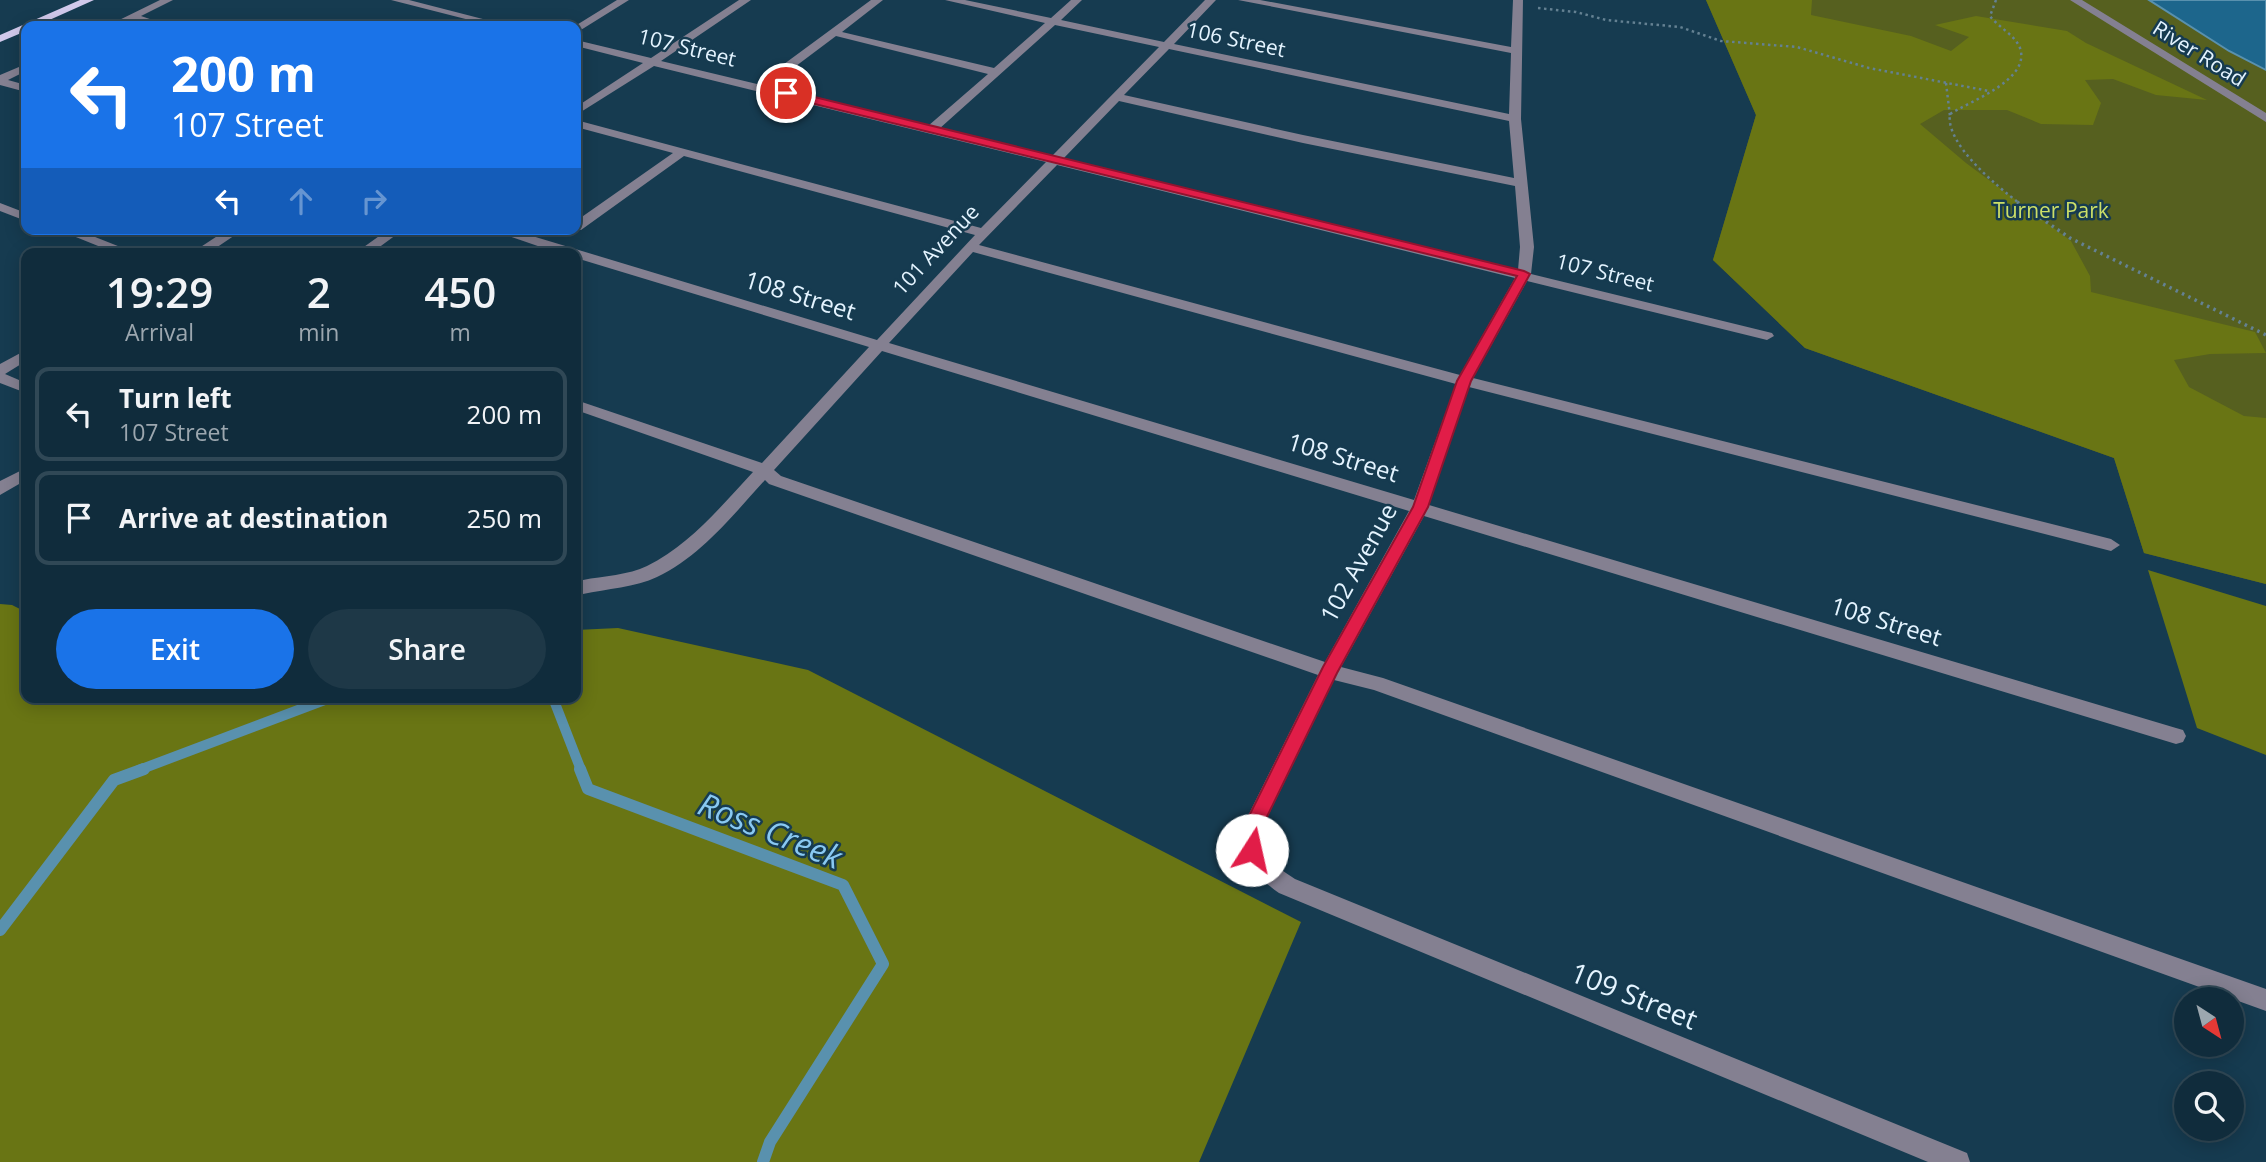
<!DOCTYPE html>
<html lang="en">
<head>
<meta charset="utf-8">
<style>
	:root { --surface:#102c3c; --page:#1e3847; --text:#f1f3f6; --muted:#9ca7af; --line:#304856; --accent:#1a73e8 }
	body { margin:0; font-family:"Open Sans",sans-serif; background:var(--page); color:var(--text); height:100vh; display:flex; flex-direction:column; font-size:26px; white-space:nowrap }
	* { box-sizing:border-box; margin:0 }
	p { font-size:23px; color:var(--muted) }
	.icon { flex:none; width:38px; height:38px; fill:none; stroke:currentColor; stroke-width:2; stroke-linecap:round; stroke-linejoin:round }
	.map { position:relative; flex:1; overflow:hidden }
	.sheet { position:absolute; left:21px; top:248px; width:560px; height:455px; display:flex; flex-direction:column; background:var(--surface); border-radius:14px; box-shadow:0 4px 18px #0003,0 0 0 2px var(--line) }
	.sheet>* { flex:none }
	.banner { position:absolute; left:21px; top:21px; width:560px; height:214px; border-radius:14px; box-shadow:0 4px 18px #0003,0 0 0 2px var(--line); background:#1a73e8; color:#fff; overflow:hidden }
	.needle { width:46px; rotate:144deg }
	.tools { position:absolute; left:2174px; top:987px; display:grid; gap:14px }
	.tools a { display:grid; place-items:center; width:70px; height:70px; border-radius:50%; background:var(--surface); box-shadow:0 4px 18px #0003,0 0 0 2px var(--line); font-size:35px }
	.pin { position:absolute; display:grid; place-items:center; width:60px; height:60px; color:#fff; margin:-30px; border:4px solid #fff; border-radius:50%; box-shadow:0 2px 7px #0007 }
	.me { position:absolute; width:77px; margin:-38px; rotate:10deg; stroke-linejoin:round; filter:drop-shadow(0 0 5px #0008) }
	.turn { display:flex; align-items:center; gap:24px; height:147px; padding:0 35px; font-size:32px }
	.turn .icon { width:91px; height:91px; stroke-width:2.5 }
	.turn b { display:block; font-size:49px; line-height:60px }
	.lanes { display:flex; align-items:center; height:66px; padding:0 35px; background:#0003; justify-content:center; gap:35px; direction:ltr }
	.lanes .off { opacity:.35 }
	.eta { display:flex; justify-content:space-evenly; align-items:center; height:119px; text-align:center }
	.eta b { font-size:42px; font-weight:600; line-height:49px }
	.cta { display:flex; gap:14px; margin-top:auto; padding:14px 35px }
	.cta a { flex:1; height:80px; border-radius:42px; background:var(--accent); color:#fff; font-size:28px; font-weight:600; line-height:80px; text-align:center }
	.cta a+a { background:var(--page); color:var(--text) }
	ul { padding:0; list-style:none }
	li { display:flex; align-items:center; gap:21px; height:94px; margin:0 14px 10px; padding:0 21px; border:4px solid var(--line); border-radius:14px }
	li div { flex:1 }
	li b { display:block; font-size:26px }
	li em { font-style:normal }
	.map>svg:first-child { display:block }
</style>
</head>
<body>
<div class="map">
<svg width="2266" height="1162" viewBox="0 0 2266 1162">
	<rect width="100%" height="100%" fill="#163b50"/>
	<path fill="#56601f" d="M1706 0H2149L2229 51 2266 70V584L2144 553 2114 458 1805 348 1713 260 1756 115Z"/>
	<path fill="#697514" d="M1706 0H1812L1811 15 1911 36 1951 51 1969 37 1935 25 1976 16 2067 31 2086 43 2207 100 2156 95 2113 79 2085 80 2101 103 2093 125 2041 124 2007 110H1944L1920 124 1966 163 2071 241 2090 276 2091 292 2255 332 2266 353 2210 354 2174 360 2189 387 2244 416 2266 418V584L2144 553 2114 458 1805 348 1713 260 1756 115Z
		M2148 570 2266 606V755L2197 728Z
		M0 604 12 605 26 612V698H576V630L618 628 808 670 1301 922 1199 1162H0Z"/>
	<path fill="#1d668c" stroke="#5991ae" stroke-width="2" d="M2149 0H2266V70L2229 51Z"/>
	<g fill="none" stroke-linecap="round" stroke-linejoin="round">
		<path stroke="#5991ae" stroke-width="10" d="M553 698 581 770
			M139 770 330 698"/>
		<path stroke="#5991ae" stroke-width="12" d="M580 769 588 789 843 885 883 964 770 1142 763 1162
			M0 930 114 780 144 769"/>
		<path stroke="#648192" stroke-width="2.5" stroke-dasharray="2.5 3.5" stroke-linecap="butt" d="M1996 0 1990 16C1998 27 2015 35 2020 48 2031 80 1970 101 1950 114 1945 144 1997 186 2019 203
			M1538 8 1576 12 1606 20 1680 27 1721 41 1797 47 1869 68 1989 91
			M1946 83 1950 116"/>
		<path stroke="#648192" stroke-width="3.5" stroke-dasharray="2.5 4.5" stroke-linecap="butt" d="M2017 202 2070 238 2266 335"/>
		<path fill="#848091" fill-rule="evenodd" d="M160 0H173L141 16 170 26C158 26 147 22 135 21 126 21 117 26 107 26Z
			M391 0H409L510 26H493Z
			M617 0H629L576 33 575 26Z
			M739 0H751L661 61 757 84 871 0H883L842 32 994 68 1045 23 945 0H965L1051 18 1071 0H1082L1061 20 1164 42 1205 0H1216L1174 44 1509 114 1511 53 1238 0H1260L1511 47 1513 0H1523L1521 119 1534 247 1531 274 1772 333 1774 336 1767 340 1527 281 1473 378 2111 539 2120 545 2111 551 1469 387 1429 505 2176 728 2183 730 2186 736 2183 742 2176 744 1424 516 1341 667 1383 678 2266 989V1011L1374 690 1334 680 1261 830C1263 856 1273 865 1295 879L1967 1153 1970 1162H1928L1279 893C1255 876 1243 860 1241 830L1318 675 769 484 765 480C733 515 701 556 657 577 636 587 606 589 583 594L576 592V580H583C603 576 629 575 647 566 690 545 721 506 753 472L576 410V400L762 463 869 347 576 258V254H561L488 229H509L877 340 975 235 684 156 581 230H571L576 229V221L673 153 576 127V120L981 228 1046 162 654 66 576 115V107L643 63 576 46V40L651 58ZM1055 25 1159 47 1052 156 939 129ZM836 36 988 74 928 126 768 87ZM1169 49 1509 121 1514 178 1303 135 1124 95ZM1119 101 1303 143 1515 186 1520 247 1518 270 1063 159ZM1057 165 1515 278 1460 375 979 245ZM973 252 1456 384 1414 500 889 343ZM882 351 1409 511 1325 662 781 476 774 470Z
			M2070 0H2082L2266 113V122Z
			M26 64V71L8 80 26 85V92L0 85V75Z
			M0 203 26 213V221L0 211Z
			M56 229H75L138 254H118Z
			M228 229H244L207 254H190Z
			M389 229H404L370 254H354Z
			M26 350V361L5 374 26 383V393L0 383V364Z
			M26 468V480L0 495V481Z"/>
		<path fill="#d1c9eb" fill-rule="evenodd" d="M80 0H94L36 26H26V31L0 42V35Z"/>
	</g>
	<path fill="#e11d48" stroke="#92132f" stroke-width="2" d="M786 90 1524 271 1530 274 1471 381 1428 507 1337 673 1260 831 1261 850 1258 856 1252 858 1245 856 1242 830 1323 667 1413 507 1457 381 1517 276 782 96V91Z"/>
	<g text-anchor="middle" stroke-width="5" stroke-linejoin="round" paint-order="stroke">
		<g font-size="21" fill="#e4f4ff" stroke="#163b50">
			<text transform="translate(1236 40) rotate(12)" y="7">106 Street</text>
			<text transform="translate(687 48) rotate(14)" y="7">107 Street</text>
			<text transform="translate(2199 54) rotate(32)" y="7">River Road</text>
			<text transform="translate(936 250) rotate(-47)" y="7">101 Avenue</text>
			<text transform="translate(1605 273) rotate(14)" y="7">107 Street</text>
		</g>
		<g font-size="21" fill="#ccdf68" stroke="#163b50">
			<text x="2051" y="218">Turner Park</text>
		</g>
		<g font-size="24" fill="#e4f4ff" stroke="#163b50">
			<text transform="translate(800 296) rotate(17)" y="8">108 Street</text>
			<text transform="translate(1343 458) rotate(17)" y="8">108 Street</text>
			<text transform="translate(1359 563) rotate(-61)" y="8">102 Avenue</text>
			<text transform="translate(1886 622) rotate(17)" y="8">108 Street</text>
		</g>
		<g font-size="28" fill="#e4f4ff" stroke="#163b50">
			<text transform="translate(1634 996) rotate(22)" y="10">109 Street</text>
		</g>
		<g font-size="32" font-style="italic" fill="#89c9f2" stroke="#163b50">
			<text transform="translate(770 831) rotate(22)" y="11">Ross Creek</text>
		</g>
	</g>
</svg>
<div class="tools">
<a><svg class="needle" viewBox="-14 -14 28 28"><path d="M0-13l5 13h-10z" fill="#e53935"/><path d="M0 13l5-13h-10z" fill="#9ca7af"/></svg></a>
<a><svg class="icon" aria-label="search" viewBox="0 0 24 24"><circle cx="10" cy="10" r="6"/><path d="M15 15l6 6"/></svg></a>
</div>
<div class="pin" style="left:786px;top:93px;background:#d93025"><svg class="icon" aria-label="arrive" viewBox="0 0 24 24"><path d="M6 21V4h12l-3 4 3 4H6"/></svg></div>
<svg class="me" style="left:1252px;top:850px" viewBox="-20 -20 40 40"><circle r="19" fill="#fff"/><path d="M0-13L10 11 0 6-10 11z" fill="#e11d48"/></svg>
<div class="banner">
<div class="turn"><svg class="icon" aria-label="left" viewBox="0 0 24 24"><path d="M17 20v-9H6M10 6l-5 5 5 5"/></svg><div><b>200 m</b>107 Street</div></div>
<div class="lanes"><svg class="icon" aria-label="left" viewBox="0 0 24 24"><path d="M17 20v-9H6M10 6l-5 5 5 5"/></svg><svg class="icon off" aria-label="ahead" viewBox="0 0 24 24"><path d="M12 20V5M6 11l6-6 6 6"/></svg><svg class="icon off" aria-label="right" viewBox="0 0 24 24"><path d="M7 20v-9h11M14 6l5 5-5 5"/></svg></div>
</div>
<section class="sheet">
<div class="eta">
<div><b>19:29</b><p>Arrival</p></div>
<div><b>2</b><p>min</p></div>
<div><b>450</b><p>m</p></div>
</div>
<ul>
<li><svg class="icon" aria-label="left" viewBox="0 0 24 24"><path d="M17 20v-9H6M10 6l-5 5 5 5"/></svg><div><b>Turn left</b><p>107 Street</p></div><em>200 m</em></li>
<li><svg class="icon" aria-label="arrive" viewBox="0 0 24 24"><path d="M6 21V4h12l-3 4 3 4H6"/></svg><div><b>Arrive at destination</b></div><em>250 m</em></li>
</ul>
<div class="cta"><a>Exit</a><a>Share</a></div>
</section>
</div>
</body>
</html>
